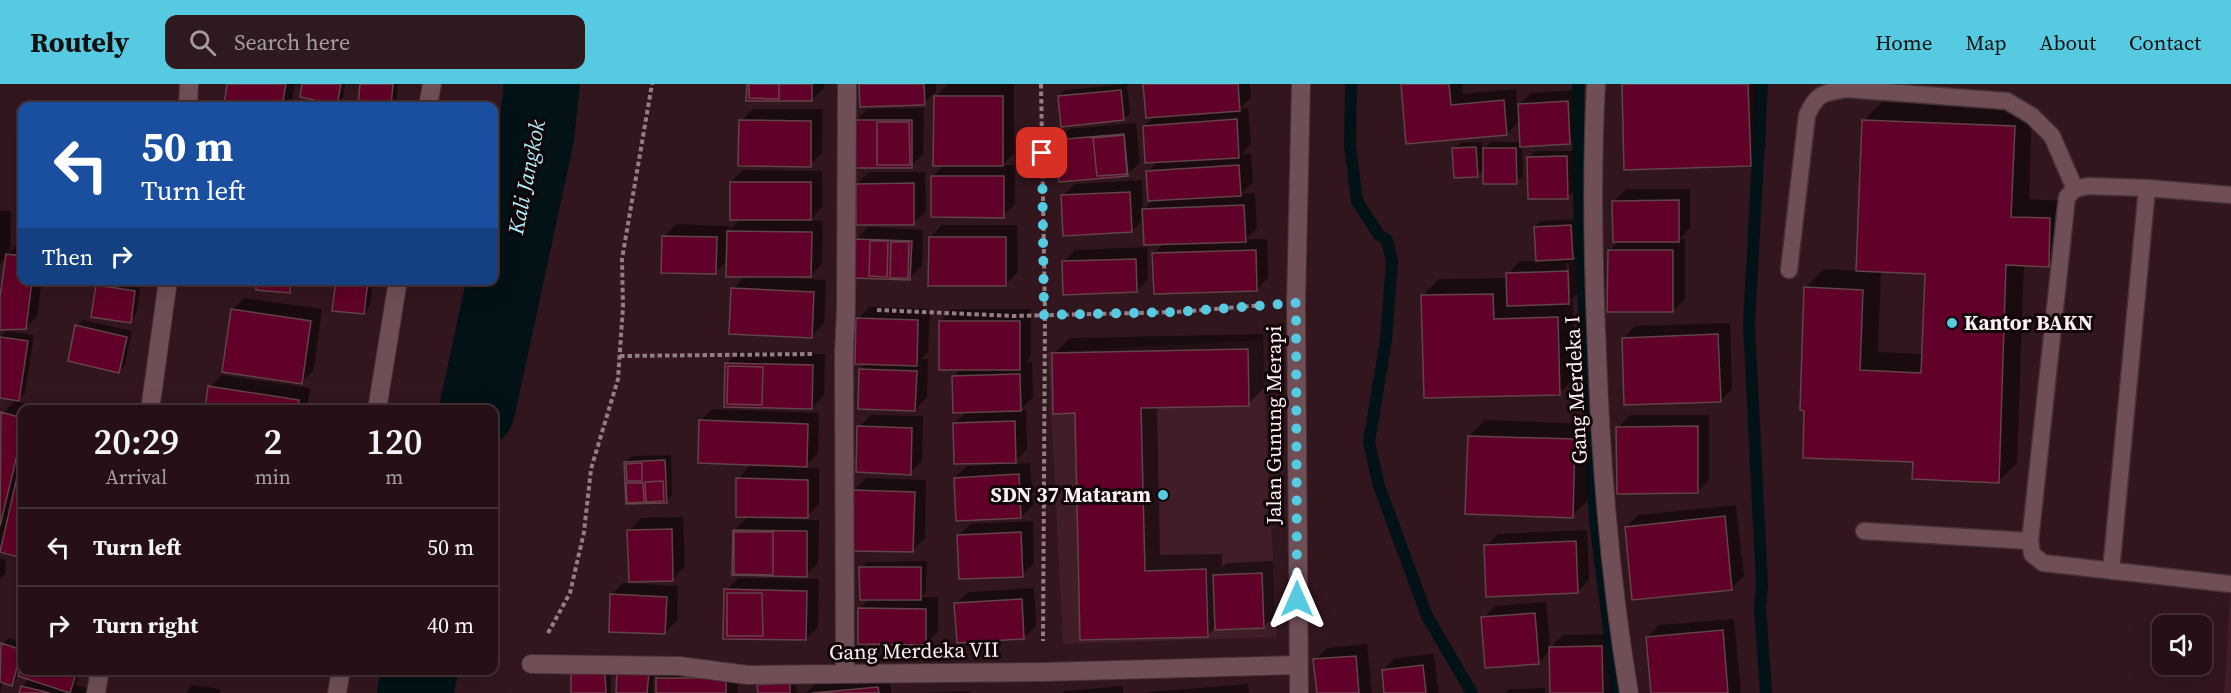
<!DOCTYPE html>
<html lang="en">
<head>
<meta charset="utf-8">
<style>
	:root { --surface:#261016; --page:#2e191f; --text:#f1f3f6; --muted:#a49da1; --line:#423035; --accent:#55cae0 }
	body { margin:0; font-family:"Source Serif 4",serif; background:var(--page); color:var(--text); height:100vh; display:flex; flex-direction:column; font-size:22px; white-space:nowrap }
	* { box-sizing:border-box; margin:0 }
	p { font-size:20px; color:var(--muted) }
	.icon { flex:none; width:33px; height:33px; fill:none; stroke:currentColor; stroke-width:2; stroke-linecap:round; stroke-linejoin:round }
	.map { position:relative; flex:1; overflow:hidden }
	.details { position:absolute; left:18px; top:321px; width:480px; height:270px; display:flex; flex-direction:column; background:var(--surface); border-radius:12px; box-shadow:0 6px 24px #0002,0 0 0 2px var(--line) }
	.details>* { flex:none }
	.hud { position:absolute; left:18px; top:18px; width:480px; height:183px; border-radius:12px; box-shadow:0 6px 24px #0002,0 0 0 2px var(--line); background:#1a4fa0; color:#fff; overflow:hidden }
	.buttons { position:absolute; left:2152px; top:531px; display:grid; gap:12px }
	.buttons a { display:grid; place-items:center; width:60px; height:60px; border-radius:12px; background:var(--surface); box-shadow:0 6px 24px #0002,0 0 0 2px var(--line); font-size:30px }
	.pin { position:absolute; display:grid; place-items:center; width:51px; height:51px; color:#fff; margin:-26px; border-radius:12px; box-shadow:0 3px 9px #0006 }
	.me { position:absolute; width:66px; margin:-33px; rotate:0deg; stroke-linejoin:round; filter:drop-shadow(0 0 4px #0008) }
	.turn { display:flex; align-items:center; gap:21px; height:126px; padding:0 24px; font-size:27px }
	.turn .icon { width:78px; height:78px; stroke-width:2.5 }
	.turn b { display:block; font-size:42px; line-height:51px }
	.then { display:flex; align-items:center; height:57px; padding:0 24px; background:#0003; gap:12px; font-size:22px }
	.eta { display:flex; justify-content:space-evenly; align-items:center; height:102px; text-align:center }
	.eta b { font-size:36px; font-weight:600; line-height:42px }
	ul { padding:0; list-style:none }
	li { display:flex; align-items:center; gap:18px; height:78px; padding:0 24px; border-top:2px solid var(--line) }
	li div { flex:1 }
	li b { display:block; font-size:22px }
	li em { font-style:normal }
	header { display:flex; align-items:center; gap:36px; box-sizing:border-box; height:84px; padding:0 30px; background:var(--accent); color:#111 }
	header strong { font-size:28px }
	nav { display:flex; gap:33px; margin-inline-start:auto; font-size:21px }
	.search { width:420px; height:54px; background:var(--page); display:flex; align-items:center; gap:15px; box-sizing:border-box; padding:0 21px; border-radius:12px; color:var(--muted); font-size:22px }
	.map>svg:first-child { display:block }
</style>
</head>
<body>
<header>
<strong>Routely</strong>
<div class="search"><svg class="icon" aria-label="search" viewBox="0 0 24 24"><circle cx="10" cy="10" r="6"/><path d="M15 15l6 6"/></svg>Search here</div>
<nav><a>Home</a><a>Map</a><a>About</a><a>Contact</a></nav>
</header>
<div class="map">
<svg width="2231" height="609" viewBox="0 0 2231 609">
	<rect width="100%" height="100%" fill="#32161d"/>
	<path fill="#411e27" d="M1262 256 1277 553 1063 560 1048 268Z
		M2231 494V609H2224Z"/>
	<path fill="#0007" fill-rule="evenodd" d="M229 0H295L292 18 288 22 225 21Z
		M304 0H345L343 13 336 19Z
		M361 0H398L396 22H359Z
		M748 0H824V4L812 16Z
		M861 0H936V7L924 19Z
		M948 0H1014V69L1003 81H1015V120L1003 132 933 92 945 80 936 12Z
		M1127 0 1130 29 1124 35 1059 12 1065 6Z
		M1144 0H1250L1251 13 1240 25 1248 24 1251 60 1241 70H1251L1253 98 1241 110 1255 109 1257 144 1246 155H1267L1268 194 1256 206 1154 169 1164 159 1144 134 1132 147 1062 112 1075 100 1142 96 1143 126 1154 115 1148 88 1158 77 1144 42 1155 32Z
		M1402 0H1462L1463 10 1516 5 1517 22 1531 9 1579 6 1582 46 1570 58 1522 61 1523 92 1516 98 1484 85 1477 92 1454 65 1460 59 1482 58V66L1491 58H1521L1520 36 1507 50Z
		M1623 0H1764L1766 64 1750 80Z
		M1882 18 2032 24 2029 115 2068 117 2066 163 2048 182 2024 181 2017 379 1998 397 1914 377 1805 204 1824 185 1858 187 1863 37ZM1881 187 1926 189 1923 270 1878 268Z
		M71 19 111 22H68Z
		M924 24 923 70 911 82 856 37 868 25Z
		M753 25H823L822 69 810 81 741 37Z
		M1136 39 1140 78 1128 90 1057 57 1069 45Z
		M1535 67H1573L1574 107 1567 113 1529 74Z
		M743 86 822 87 823 123 809 136 823 137 822 180 810 192H787V194L826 196 824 240 812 252 733 205 746 191 728 176 715 188 664 152 676 140 729 142 728 147 742 134 731 98Z
		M869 88H925L926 127 913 139 857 100Z
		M1626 105H1690V144L1680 155H1685V215L1673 227 1609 167 1619 157 1614 117Z
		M0 127H11L10 168 19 158 22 159V171L15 170V173L22 174V196H42L37 232 25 244 0 245V224L7 173 0 180Z
		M1577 135 1579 168 1571 176 1580 175 1581 206 1569 218H1573L1575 293 1559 309 1423 211 1439 195 1508 194V190L1520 177H1537L1535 143 1541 137ZM1566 179H1569L1570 209H1567Z
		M942 141H1017L1018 188 1006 200 930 154Z
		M868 143 923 146 922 182 910 194 856 156Z
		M1147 163 1148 195 1136 207 1063 178 1075 166Z
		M102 196 141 201 136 231 130 237 97 201Z
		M259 196H296V201L290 207Z
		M337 196H373L370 222 364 229Z
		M244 214 322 225 314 286 302 298 232 226Z
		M870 223 930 225 928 268 921 275H928L927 313 915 326 861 285 867 279 858 235Z
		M952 225H1031V273L1025 278H1032L1033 313 1020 326H1026L1027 365 1012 380 1030 379 1033 421 1021 433 955 394 967 382 1004 380V377L955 339 967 327 954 292 962 284 940 238Z
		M83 236 132 247 125 281 119 288 77 242Z
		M1730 239 1732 305 1720 317 1623 255 1635 242Z
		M6 247 34 251 25 309 19 315 0 313V253Z
		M1263 250 1264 304 1248 320 1157 322 1160 471 1222 470V483L1227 479 1273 477 1275 531 1263 543H1216L1208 551 1082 554 1076 328 1053 270 1070 254Z
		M738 268 825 270 824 312 812 324 726 280Z
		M222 291 310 304 307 326H207L210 303Z
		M15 317 37 323V326H22V472L1 467 3 459 0 462V340L3 329Z
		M78 322H128V326H74Z
		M712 325 819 329 818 369 806 382 700 337Z
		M871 331 923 332 922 377 910 389 859 343Z
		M1630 331H1709V396L1697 408 1618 344Z
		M1485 336 1591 340 1588 416 1572 432 1469 352Z
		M671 371 672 411 666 418 625 378 632 372Z
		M750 382 819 384V420L807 432 738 395Z
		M866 394 926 396 925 454 913 466 854 406Z
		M1736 421 1744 492 1731 505 1626 443 1638 431Z
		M683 433 685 483 673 495 629 447 641 434Z
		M746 434 819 436 818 479 806 491 734 447Z
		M1033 437 1034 479 1022 491 958 452 971 440Z
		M1587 446 1589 496 1577 508 1486 462 1498 450Z
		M0 475 6 476 5 490 0 495Z
		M927 477 926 508 921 513H938V547L926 559 860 525 870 514 861 484 867 478Z
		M738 494 819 495 818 543 806 555 726 506Z
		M623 499 678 502 677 536 665 549 611 511Z
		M1034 504 1036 542 1023 554 956 520 968 508Z
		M1546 518 1550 564 1563 551 1613 550 1615 609H1552L1551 566 1538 579 1483 534 1495 522Z
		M1734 535 1741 609H1652L1647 553 1659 541Z
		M9 554 22 559V586H81L76 601 96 606 95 609H20L22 603 30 594 19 591 12 601 3 598 0 609V568L2 560Z
		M1367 560 1372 609H1318L1315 576 1327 564Z
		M1434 570 1439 609H1386L1383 586 1395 574Z
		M737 582 738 609H657V595L669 583Z
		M654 583 653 609H617Z
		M579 584H611V609H573L572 591Z
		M890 592 891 609H806L817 598Z
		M795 593 797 609H760L759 602 765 596Z
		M1248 600 1249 609H1147L1148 608Z
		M192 601 220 605V609H186Z
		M1123 602V609H1062L1064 607Z
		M1545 604V609H1505L1509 605Z
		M970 607V609H920Z"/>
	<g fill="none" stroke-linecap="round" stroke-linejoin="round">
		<path stroke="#021216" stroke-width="12" d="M1351 0 1350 61 1357 117 1379 151 1387 156 1392 177 1386 256 1369 358 1379 402 1427 532 1472 609
			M1578 0 1579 121 1595 437 1617 609
			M1762 0 1749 240 1762 502 1760 524 1766 609"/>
		<path stroke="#021216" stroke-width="76" d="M477 326 536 53 542 0
			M415 609 420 586"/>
	</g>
	<path fill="#610028" stroke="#624349" stroke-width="1.5" d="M227 0H286L282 22H224Z
		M302 0H341L337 21 300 13Z
		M360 0H393L391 22H358Z
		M747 0H812V17H746Z
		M749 0H779V15L749 14Z
		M859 0H924L925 21 860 23Z
		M1143 0H1238L1240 27 1146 34Z
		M1401 0H1449L1451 21 1504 16 1507 51 1406 60Z
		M1622 0H1748L1751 82 1624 86Z
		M1121 6 1124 36 1061 43 1058 12Z
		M934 12H1003V82H933Z
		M1568 17 1570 60 1520 63 1518 20Z
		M1237 35 1239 74 1145 79 1143 42Z
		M739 36 811 37V83L738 82Z
		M855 36H912V84H855Z
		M1862 36 2015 42 2011 133 2050 134 2049 183 2006 181 1999 399 1912 395 1913 378 1803 374 1804 327 1800 326 1804 203 1863 206 1860 286 1921 289 1925 190 1856 187Z
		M877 38H909L910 81H877Z
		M1124 50 1128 92 1059 98 1055 56Z
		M1124 51 1127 90 1097 92 1093 54Z
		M1476 63 1478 93 1454 94 1452 64Z
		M1483 64H1516L1517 100H1483Z
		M1567 72 1568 115H1528L1527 73Z
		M1239 81 1241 112 1148 117 1146 87Z
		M931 92H1004V134L931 133Z
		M730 98H811V136H730Z
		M914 99V141H856V100Z
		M1130 108 1132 148 1063 152 1061 111Z
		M1679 116V158H1613L1612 117Z
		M1244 121 1246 158 1144 161 1142 125Z
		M1571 141 1573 175 1536 177 1534 143Z
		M727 147 812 148 811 193H726Z
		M662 152 717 153 716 190 661 189Z
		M929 153H1006V202H928Z
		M854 155 912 157 910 196 853 194Z
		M870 157H888L887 193 869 192Z
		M891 158H909L908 194H890Z
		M1256 166 1257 207 1154 210 1152 169Z
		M1608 166H1673V228H1607Z
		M6 170 22 172V196H32L26 245 0 246V213Z
		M1136 175 1137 208 1063 211 1062 177Z
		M1568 187 1569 220 1507 222 1506 189Z
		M257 196H291L290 209 256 206Z
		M336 196H368L364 230 332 227Z
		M96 201 135 207 131 239 91 233Z
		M731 204 814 208 812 254 729 250Z
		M1493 210 1494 235 1558 233 1560 311 1424 314 1421 211Z
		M231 225 311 237 302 300 222 288Z
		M856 234 918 236 917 282 855 280Z
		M939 237H1020V286H939Z
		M75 241 127 253 119 289 68 277Z
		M1718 250 1721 318 1624 321 1622 254Z
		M0 253 28 257 19 317 0 314Z
		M1248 265 1249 322 1141 324 1145 487 1206 485 1208 553 1080 556 1075 329 1053 330 1052 269Z
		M725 279 813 281 812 325 724 323Z
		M728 282 763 283 762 321 727 320Z
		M859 285 917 287 915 327 858 325Z
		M1020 290 1021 327 953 329 952 292Z
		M208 302 299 316 297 326H205Z
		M1 328 22 334V350L0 442Z
		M699 336 808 340 807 383 698 379Z
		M1015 337 1016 379 954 380 953 339Z
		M857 342 912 344 911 391 856 388Z
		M1698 342V409L1617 410 1616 343Z
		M1468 352 1575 355 1573 434 1465 430Z
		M22 371V474L0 468Z
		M665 376 667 419 626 420 624 378Z
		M642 379V397H627L626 380Z
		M1019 390 1021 434 956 437 954 394Z
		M736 394 808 396V434L736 433Z
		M663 397 664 417 646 418 645 398Z
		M626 399H643L644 418 627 419Z
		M852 406 915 408 913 468 851 467Z
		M1725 432 1732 506 1632 516 1625 443Z
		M672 445 673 497 629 498 627 446Z
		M733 446 807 447V493L732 491Z
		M734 448H773V491L734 490Z
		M1021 448 1023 493 959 495 957 451Z
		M1576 457 1578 509 1486 513 1484 461Z
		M859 483H921V516H860Z
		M1262 489 1264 544 1215 546 1213 491Z
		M724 505 807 507 806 556 723 555Z
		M727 509H762L763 552H727Z
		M610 510 667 513 665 550 609 548Z
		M1022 515 1024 555 957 559 954 519Z
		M858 524 926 525V561L858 560Z
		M1535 529 1539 580 1485 584 1481 533Z
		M1723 546 1728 609H1651L1646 553Z
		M1 559 22 566 12 602 0 598Z
		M1602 562 1603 609H1550L1549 563Z
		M1356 572 1359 609H1317L1313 575Z
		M22 579V586H77L70 609 18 592Z
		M1423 581 1426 609H1384L1382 586Z
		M617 586 649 588 647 609H616Z
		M605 589 606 609H571V590Z
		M656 594H726V609H656Z
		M790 599V609H758L757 601Z
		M21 602 50 609H19Z
		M878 603 879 609H812Z"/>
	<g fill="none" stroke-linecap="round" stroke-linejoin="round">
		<defs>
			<path id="lane" d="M2231 111 2147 104 2088 102 2075 105 2067 113 2030 457 2032 470 2043 479 2231 500
				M1789 186 1807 31C1817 9 1823 9 1846 5L2007 17 2032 32 2052 52 2075 105
				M1864 447 2030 457
				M2111 487 2147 104"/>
			<path id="street" d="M1596 0C1591 90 1593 179 1597 269 1601 383 1610 496 1629 609
				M188 22 189 0
				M428 22 432 0
				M150 326 168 196
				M377 326 398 196
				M531 580 679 582 748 591 1043 588 1297 581
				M845 590 844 269 846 225 847 0
				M96 609 100 586
				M337 609 341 586
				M1299 609 1296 219 1301 0"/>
		</defs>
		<use href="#lane" stroke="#463236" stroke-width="19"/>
		<use href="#street" stroke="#463236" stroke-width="20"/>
		<path stroke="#937e83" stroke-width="4" stroke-dasharray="4.5 3" stroke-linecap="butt" d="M1041 0 1045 231 1043 557
			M877 226 1014 232 1176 228 1265 221
			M620 272 813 270
			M548 549 570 509 584 448 591 385 618 295 623 223 622 175 652 0"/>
		<use href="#lane" stroke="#6f4f55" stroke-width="16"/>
		<use href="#street" stroke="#6f4f55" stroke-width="18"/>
	</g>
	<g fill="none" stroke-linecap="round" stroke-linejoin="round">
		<path stroke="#55cae0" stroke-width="10" stroke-dasharray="0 18" d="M1042 69 1044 231 1176 228 1296 219 1297 515"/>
	</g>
	<g fill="#55cae0" stroke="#120608" stroke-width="2">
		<circle cx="1952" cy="239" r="6"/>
		<circle cx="1163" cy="411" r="6"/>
	</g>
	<g text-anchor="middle" stroke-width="6" stroke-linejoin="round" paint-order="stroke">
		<g font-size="21" font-weight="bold" fill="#fdf0f2" stroke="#120608" text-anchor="start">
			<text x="1964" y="246">Kantor BAKN</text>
			<text x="1151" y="418" text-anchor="end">SDN 37 Mataram</text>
		</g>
		<g font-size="21" fill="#fdf0f2" stroke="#120608">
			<text transform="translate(1576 306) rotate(-93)" y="7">Gang Merdeka I</text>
			<text transform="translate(1274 341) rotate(-90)" y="7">Jalan Gunung Merapi</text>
			<text transform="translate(914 567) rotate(-1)" y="7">Gang Merdeka VII</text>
		</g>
		<g font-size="22" font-style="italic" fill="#b0edfa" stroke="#120608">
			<text transform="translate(526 93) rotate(-79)" y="8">Kali Jangkok</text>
		</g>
	</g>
</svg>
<div class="buttons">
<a><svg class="icon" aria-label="sound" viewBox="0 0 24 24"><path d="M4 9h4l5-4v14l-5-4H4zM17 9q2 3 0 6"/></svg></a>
</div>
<div class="pin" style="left:1042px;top:69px;background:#d93025"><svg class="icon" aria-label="arrive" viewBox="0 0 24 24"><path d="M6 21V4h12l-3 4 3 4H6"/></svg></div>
<svg class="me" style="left:1297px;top:515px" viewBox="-20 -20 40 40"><path d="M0-17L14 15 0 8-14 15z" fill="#55cae0" stroke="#fff" stroke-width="4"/></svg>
<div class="hud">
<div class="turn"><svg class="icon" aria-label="left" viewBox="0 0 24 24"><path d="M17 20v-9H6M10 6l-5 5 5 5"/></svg><div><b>50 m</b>Turn left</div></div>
<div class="then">Then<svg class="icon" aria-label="right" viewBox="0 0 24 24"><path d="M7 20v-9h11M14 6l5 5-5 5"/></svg></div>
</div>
<section class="details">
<div class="eta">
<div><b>20:29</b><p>Arrival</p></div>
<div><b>2</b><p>min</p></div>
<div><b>120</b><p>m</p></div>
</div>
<ul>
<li><svg class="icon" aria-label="left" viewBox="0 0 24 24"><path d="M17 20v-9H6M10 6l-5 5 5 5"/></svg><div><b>Turn left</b></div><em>50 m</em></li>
<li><svg class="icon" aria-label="right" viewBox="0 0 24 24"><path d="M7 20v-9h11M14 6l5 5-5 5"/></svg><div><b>Turn right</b></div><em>40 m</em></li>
</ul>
</section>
</div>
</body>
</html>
